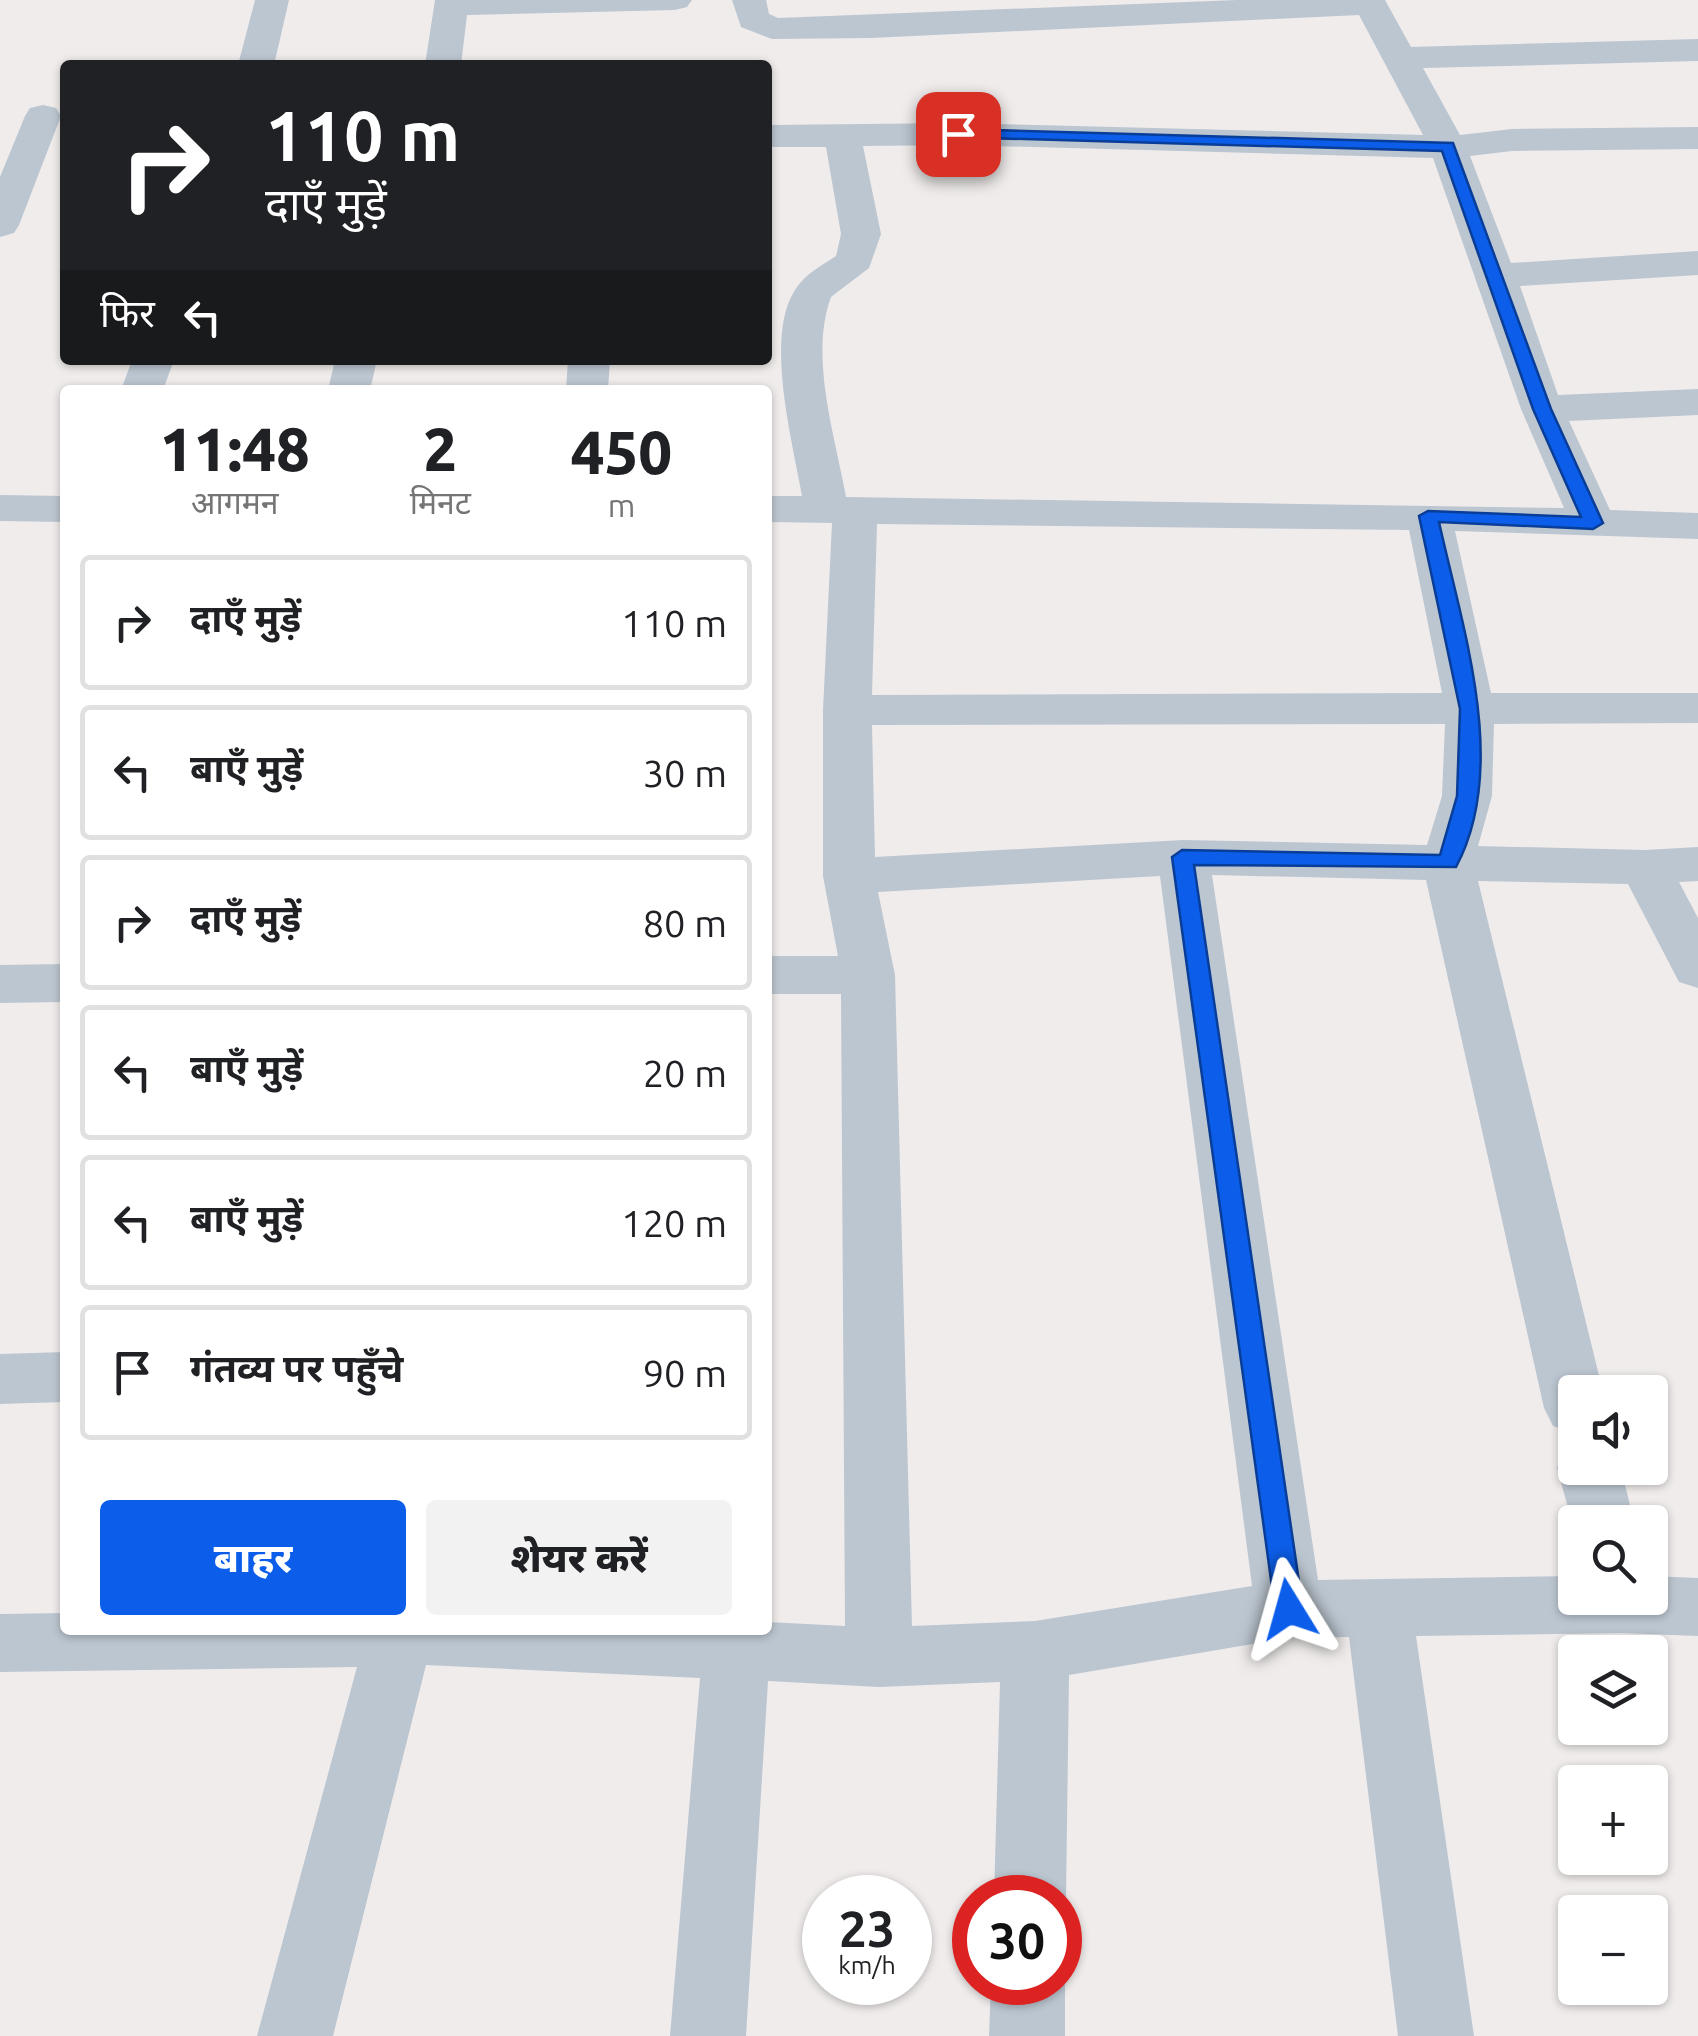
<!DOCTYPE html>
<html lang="hi">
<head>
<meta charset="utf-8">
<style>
	:root { --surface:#fff; --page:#f2f2f2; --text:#202124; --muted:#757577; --line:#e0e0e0; --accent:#0c5eea }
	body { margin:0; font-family:Ubuntu,"Noto Sans Devanagari",sans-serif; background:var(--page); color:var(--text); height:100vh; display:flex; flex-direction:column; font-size:38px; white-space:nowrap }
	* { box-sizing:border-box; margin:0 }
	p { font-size:32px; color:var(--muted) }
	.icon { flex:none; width:55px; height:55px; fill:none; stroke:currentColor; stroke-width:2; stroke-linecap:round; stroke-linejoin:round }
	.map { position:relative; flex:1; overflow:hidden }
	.side { position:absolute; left:60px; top:385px; width:712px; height:1250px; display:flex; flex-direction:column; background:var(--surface); border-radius:10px; box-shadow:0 2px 8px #0004 }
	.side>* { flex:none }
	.hud { position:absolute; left:60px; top:60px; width:712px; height:305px; border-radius:10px; box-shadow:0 2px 8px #0004; background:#202124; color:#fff; overflow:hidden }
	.controls { position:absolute; left:1558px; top:1375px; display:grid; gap:20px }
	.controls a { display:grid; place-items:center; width:110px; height:110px; border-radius:10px; background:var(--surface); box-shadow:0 2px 8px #0004; font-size:50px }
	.speed { position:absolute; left:802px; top:1875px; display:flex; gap:20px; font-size:50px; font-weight:700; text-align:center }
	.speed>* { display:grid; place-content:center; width:130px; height:130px; border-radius:50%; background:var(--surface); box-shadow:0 2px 8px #0004; line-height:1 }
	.speed small { font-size:25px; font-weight:400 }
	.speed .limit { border:15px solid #d22; background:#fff; color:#111 }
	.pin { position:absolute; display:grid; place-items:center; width:85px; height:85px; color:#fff; margin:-42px; border-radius:20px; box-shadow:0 5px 15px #0006 }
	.me { position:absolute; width:110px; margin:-55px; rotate:352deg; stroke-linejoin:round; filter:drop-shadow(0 0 8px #0008) }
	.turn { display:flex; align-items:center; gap:35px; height:210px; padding:0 40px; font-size:45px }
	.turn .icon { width:130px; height:130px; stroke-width:2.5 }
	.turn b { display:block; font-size:70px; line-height:85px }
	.then { display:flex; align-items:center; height:95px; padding:0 40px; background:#0003; gap:20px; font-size:38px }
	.eta { display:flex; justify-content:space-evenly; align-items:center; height:170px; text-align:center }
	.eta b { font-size:60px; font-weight:800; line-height:70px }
	.cta { display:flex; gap:20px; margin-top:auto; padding:20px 40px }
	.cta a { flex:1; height:115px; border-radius:10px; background:var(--accent); color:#fff; font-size:40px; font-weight:800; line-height:115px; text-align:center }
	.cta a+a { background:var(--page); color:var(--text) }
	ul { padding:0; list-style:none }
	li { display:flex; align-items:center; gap:30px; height:135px; margin:0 20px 15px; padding:0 20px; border:5px solid var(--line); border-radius:10px }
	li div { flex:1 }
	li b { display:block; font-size:38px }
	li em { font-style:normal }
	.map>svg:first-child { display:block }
</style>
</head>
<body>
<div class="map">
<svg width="1698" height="2036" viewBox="0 0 1698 2036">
	<rect width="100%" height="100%" fill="#f0ecec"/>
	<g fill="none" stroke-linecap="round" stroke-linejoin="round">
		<path fill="#bcc6d0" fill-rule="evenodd" d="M255 0H289L274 65H238Z
			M435 0H692L687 7 675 10 467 15 461 65H425Z
			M732 0H766L769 14 778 18 1237 0H1385L1411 47 1698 39V61L1423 68 1460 135 1512 129 1698 127V149L1512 151 1470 156 1511 263 1698 251V275L1520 286 1558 395 1698 389V415L1569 421 1610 510 1698 513V539L1455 531 1491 693H1698V723L1494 724 1492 796 1478 846 1645 850 1698 847V881L1679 882 1698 918V988L1679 982 1628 884 1478 881 1603 1392H1575V1433L1553 1426 1544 1408 1426 880 1212 875 1318 1580 1575 1576V1598H1650V1576L1698 1578V1636L1621 1633 1416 1636 1474 2036H1398L1349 1637 1289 1638 1069 1675 1066 1898 1060 1913V1898H994L1000 1682 879 1687 768 1681 746 2036H670L700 1678 426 1665 333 2036H257L357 1667 0 1672V1614L65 1613V1630H768V1622L845 1626 841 994H768V956H838L823 876V710L832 523 768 522V496H802C793 443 764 337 795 290 805 274 821 266 836 256L841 234 826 147H768V125L957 123 1423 135 1359 15 871 38 772 39 741 27ZM957 145 1433 158 1521 409 1564 508 846 497C835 435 809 357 831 297L869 268 881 234 863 146ZM877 524 1409 530 1442 693 872 695ZM1445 724 1442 796 1427 845 1183 840 875 857 872 725ZM1160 876 1252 1586 1035 1621 912 1626 895 975 878 892Z
			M43 105 56 108 61 116 19 225 14 233 0 237V177L25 116 30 108Z
			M132 360H174L163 390H121Z
			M335 360H377L370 390H328Z
			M568 360H610L608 390H566Z
			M0 495 65 496V522L0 521Z
			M65 964V1002L0 1003V965Z
			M65 1352V1402L0 1404V1354Z
			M1575 1446V1468H1621L1634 1522H1575V1533L1557 1468 1566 1449Z
			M1060 1970 1065 1982V2036H989L991 1982H1060Z"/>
	</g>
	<path fill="#0c5eea" stroke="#083d98" stroke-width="2.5" d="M958 129 1453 143 1551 409 1603 523 1593 529 1439 522C1462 627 1510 766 1456 867L1194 865 1303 1609 1299 1618 1289 1621 1279 1618 1275 1609 1172 857 1182 850 1440 855 1457 796 1460 709 1419 516 1428 511 1581 517 1533 409 1442 151 952 137V131Z"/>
</svg>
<div class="controls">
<a><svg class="icon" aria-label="sound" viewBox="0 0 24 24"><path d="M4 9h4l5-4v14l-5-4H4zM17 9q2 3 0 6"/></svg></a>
<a><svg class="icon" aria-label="search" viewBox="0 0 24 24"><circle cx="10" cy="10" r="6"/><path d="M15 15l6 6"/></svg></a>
<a><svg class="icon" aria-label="layers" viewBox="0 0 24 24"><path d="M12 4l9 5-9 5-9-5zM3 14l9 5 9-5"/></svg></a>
<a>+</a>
<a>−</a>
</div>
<div class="speed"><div>23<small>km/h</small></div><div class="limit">30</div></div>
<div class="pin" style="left:958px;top:134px;background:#d93025"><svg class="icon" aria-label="arrive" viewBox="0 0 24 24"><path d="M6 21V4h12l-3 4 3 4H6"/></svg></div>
<svg class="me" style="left:1289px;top:1609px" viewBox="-20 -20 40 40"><path d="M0-17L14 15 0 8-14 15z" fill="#0c5eea" stroke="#fff" stroke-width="4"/></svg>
<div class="hud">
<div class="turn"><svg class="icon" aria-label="right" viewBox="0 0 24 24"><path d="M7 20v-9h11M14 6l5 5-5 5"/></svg><div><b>110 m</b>दाएँ मुड़ें</div></div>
<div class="then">फिर<svg class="icon" aria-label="left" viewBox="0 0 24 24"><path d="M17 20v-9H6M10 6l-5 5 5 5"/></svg></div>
</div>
<section class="side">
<div class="eta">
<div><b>11:48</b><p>आगमन</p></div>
<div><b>2</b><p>मिनट</p></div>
<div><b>450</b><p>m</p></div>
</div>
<ul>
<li><svg class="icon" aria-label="right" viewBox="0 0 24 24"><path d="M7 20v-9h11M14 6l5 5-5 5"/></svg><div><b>दाएँ मुड़ें</b></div><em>110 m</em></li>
<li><svg class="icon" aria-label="left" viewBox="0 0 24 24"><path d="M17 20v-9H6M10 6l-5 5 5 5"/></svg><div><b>बाएँ मुड़ें</b></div><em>30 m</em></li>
<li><svg class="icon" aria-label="right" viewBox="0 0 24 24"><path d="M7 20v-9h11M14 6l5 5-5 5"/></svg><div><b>दाएँ मुड़ें</b></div><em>80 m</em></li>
<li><svg class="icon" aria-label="left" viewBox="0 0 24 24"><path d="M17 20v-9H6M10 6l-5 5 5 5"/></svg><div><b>बाएँ मुड़ें</b></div><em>20 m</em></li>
<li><svg class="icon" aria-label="left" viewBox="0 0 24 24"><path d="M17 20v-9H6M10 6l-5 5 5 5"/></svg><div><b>बाएँ मुड़ें</b></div><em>120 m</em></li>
<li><svg class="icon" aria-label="arrive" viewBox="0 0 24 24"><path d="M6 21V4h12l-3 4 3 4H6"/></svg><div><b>गंतव्य पर पहुँचे</b></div><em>90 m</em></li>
</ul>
<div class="cta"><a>बाहर</a><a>शेयर करें</a></div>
</section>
</div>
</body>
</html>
